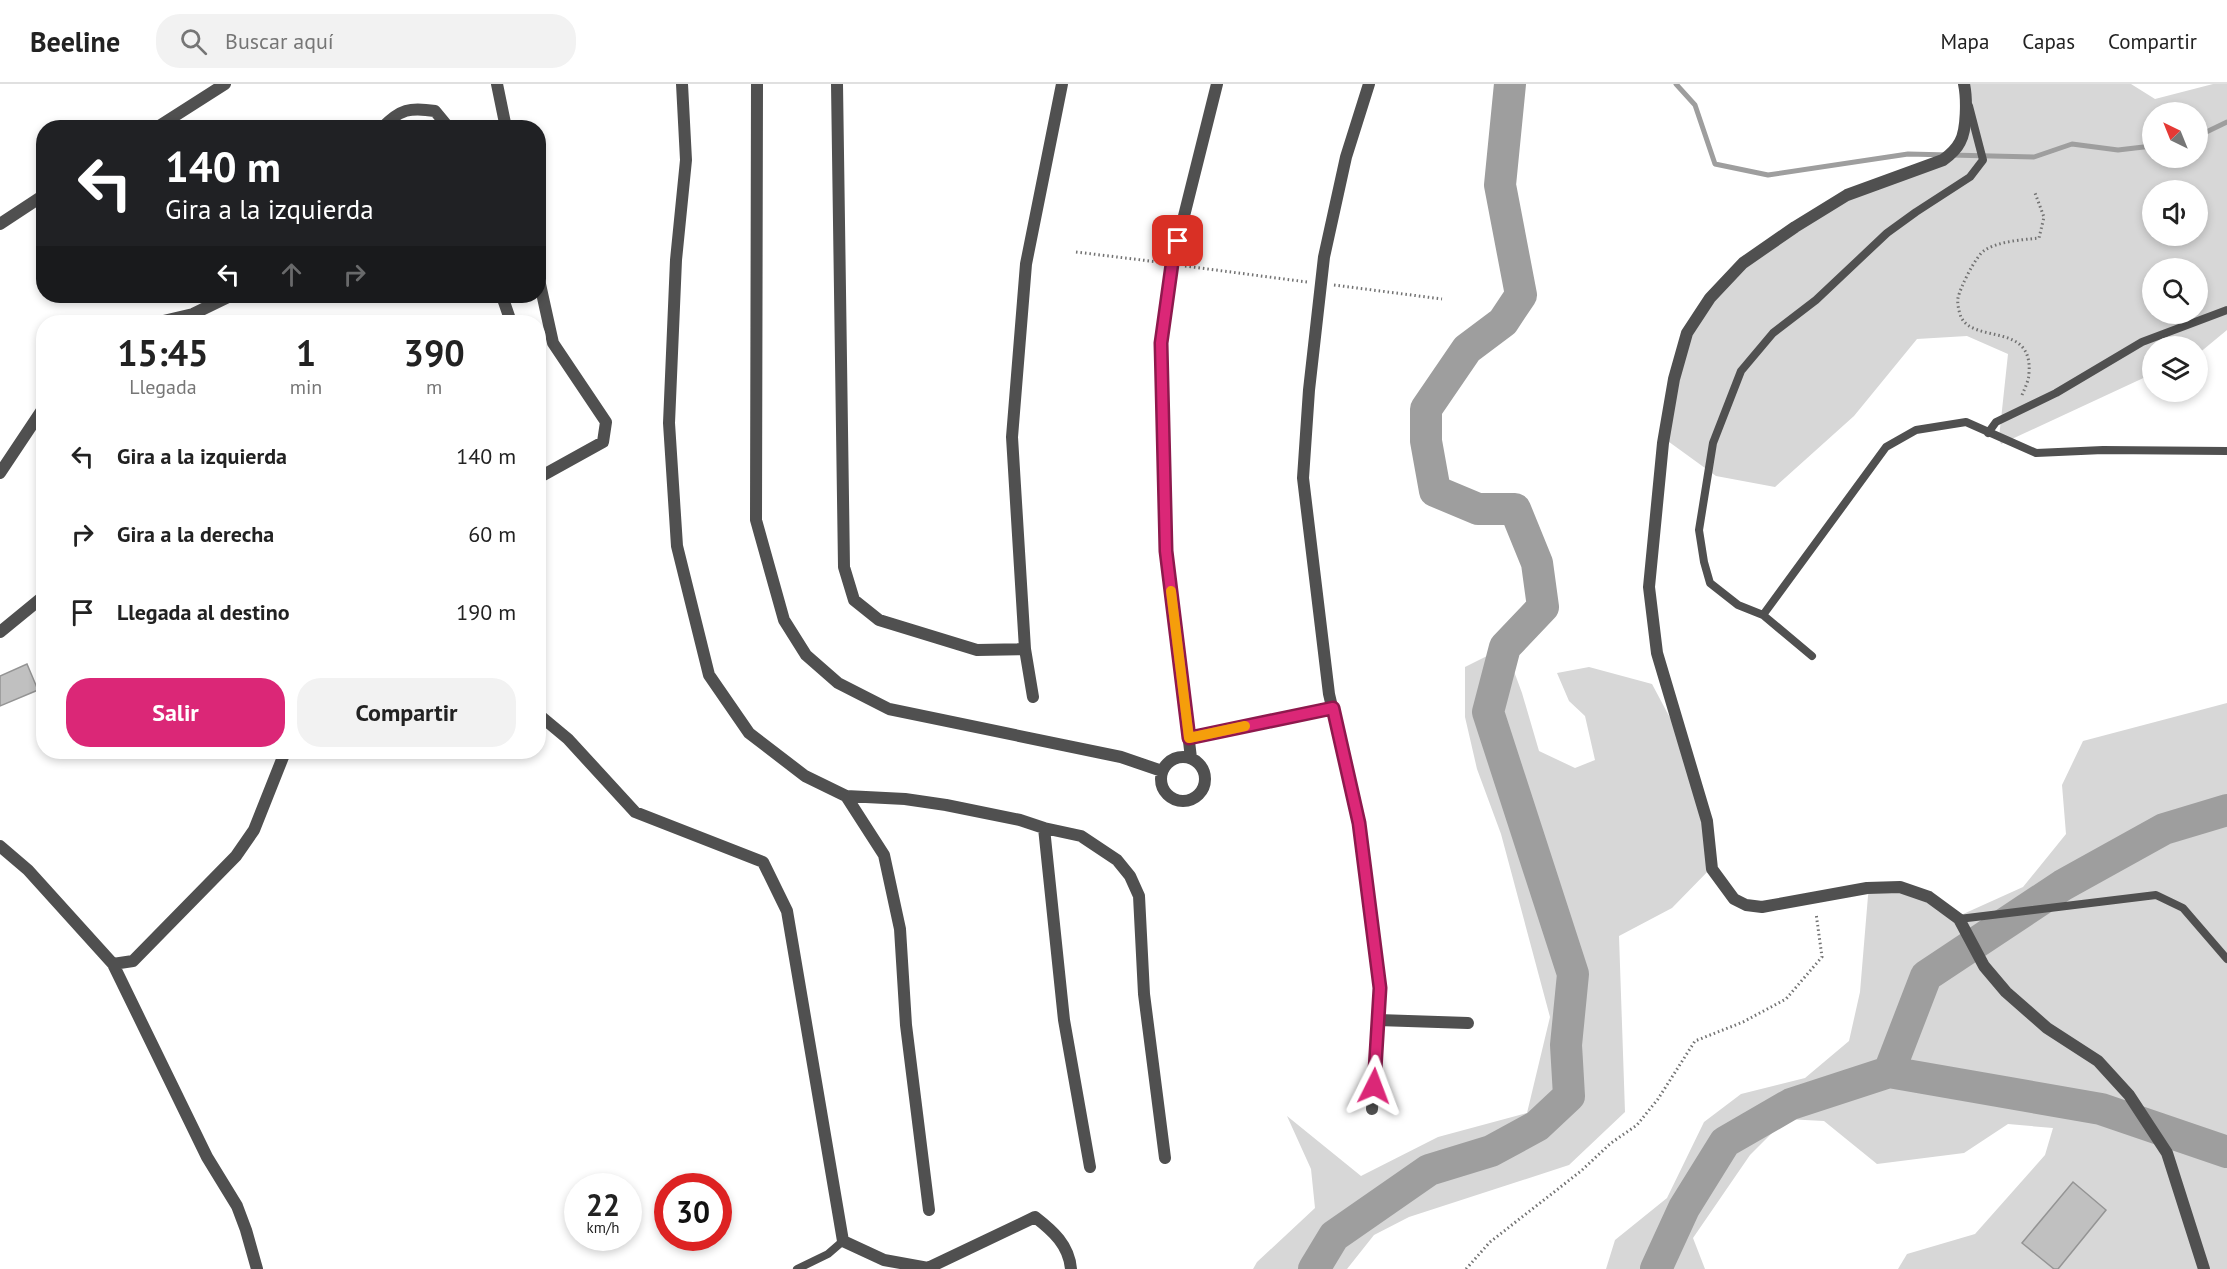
<!DOCTYPE html>
<html lang="es">
<head>
<meta charset="utf-8">
<style>
	:root { --surface:#fff; --page:#f2f2f2; --text:#222; --muted:#767676; --line:#e0e0e0; --accent:#db2777 }
	body { margin:0; font-family:"PT Sans",sans-serif; background:var(--page); color:var(--text); height:100vh; display:flex; flex-direction:column; font-size:22px; white-space:nowrap }
	* { box-sizing:border-box; margin:0 }
	p { font-size:20px; color:var(--muted) }
	.icon { flex:none; width:33px; height:33px; fill:none; stroke:currentColor; stroke-width:2; stroke-linecap:round; stroke-linejoin:round }
	.map { position:relative; flex:1; overflow:hidden }
	.details { position:absolute; left:36px; top:231px; width:510px; height:444px; display:flex; flex-direction:column; background:var(--surface); border-radius:24px; box-shadow:0 3px 9px #0003 }
	.details>* { flex:none }
	.top-card { position:absolute; left:36px; top:36px; width:510px; height:183px; border-radius:24px; box-shadow:0 3px 9px #0003; background:#202124; color:#fff; overflow:hidden }
	.needle { width:39px; rotate:317deg }
	.buttons { position:absolute; left:2142px; top:18px; display:grid; gap:12px }
	.buttons a { display:grid; place-items:center; width:66px; height:66px; border-radius:50%; background:var(--surface); box-shadow:0 3px 9px #0003; font-size:30px }
	.speed { position:absolute; left:564px; top:1089px; display:flex; gap:12px; font-size:30px; font-weight:700; text-align:center }
	.speed>* { display:grid; place-content:center; width:78px; height:78px; border-radius:50%; background:var(--surface); box-shadow:0 3px 9px #0003; line-height:1 }
	.speed small { font-size:15px; font-weight:400 }
	.speed .limit { border:9px solid #d22; background:#fff; color:#111 }
	.pin { position:absolute; display:grid; place-items:center; width:51px; height:51px; color:#fff; margin:-26px; border-radius:12px; box-shadow:0 3px 9px #0006 }
	.me { position:absolute; width:66px; margin:-33px; rotate:3deg; stroke-linejoin:round; filter:drop-shadow(0 0 4px #0008) }
	.turn { display:flex; align-items:center; gap:21px; height:126px; padding:0 30px; font-size:27px }
	.turn .icon { width:78px; height:78px; stroke-width:2.5 }
	.turn b { display:block; font-size:42px; line-height:51px }
	.lanes { display:flex; align-items:center; height:57px; padding:0 30px; background:#0003; justify-content:center; gap:30px; direction:ltr }
	.lanes .off { opacity:.35 }
	.eta { display:flex; justify-content:space-evenly; align-items:center; height:102px; text-align:center }
	.eta b { font-size:36px; font-weight:700; line-height:42px }
	.cta { display:flex; gap:12px; margin-top:auto; padding:12px 30px }
	.cta a { flex:1; height:69px; border-radius:24px; background:var(--accent); color:#fff; font-size:24px; font-weight:700; line-height:69px; text-align:center }
	.cta a+a { background:var(--page); color:var(--text) }
	ul { padding:0; list-style:none }
	li { display:flex; align-items:center; gap:18px; height:78px; padding:0 30px }
	li div { flex:1 }
	li b { display:block; font-size:22px }
	li em { font-style:normal }
	header { display:flex; align-items:center; gap:36px; box-sizing:border-box; height:84px; padding:0 30px; background:var(--surface); border-bottom:2px solid var(--line) }
	header strong { font-size:28px }
	nav { display:flex; gap:33px; margin-inline-start:auto; font-size:21px }
	.search { width:420px; height:54px; background:var(--page); display:flex; align-items:center; gap:15px; box-sizing:border-box; padding:0 21px; border-radius:24px; color:var(--muted); font-size:22px }
	.map>svg:first-child { display:block }
</style>
</head>
<body>
<header>
<strong>Beeline</strong>
<div class="search"><svg class="icon" aria-label="search" viewBox="0 0 24 24"><circle cx="10" cy="10" r="6"/><path d="M15 15l6 6"/></svg>Buscar aquí</div>
<nav><a>Mapa</a><a>Capas</a><a>Compartir</a></nav>
</header>
<div class="map">
<svg width="2227" height="1185" viewBox="0 0 2227 1185">
	<rect width="100%" height="100%" fill="#fff"/>
	<path fill="#d7d7d7" fill-rule="evenodd" d="M1966 0H2131L2155 15 2213 0H2227V246L2198 270V262H2152V290L2001 360 1999 354 2008 270 1967 252 1917 255 1854 332 1775 403 1716 392 1665 355 1689 245 1712 210 1797 139 1944 72 1963 52ZM2152 28H2198V74H2152ZM2152 106H2198V152H2152ZM2152 184H2198V230H2152Z
		M1505 563 1522 609 1539 667 1575 684 1595 676 1585 632 1569 617 1557 589 1589 583 1652 600 1694 679 1714 781 1672 824 1619 852 1625 1028 1569 1081 1409 1133 1374 1151 1347 1185H1253L1257 1178 1315 1124 1311 1085 1287 1032 1361 1092 1438 1053 1527 1029 1550 933 1501 750 1477 685 1465 633V583Z
		M2227 619V1185H1898L1907 1170 1975 1150 2045 1071 2053 1044 2008 1040 1964 1069 1877 1080 1824 1037 1786 1035 1750 1071 1693 1154 1705 1185H1606L1615 1156 1667 1114 1704 1038 1741 1010 1805 994 1849 957 1860 908 1869 800 1901 799 1961 831 2023 803 2066 750 2062 701 2083 657Z"/>
	<g fill="none" stroke-linecap="round" stroke-linejoin="round">
		<path stroke="#9e9e9e" stroke-width="5" d="M1676 0 1695 21 1715 80 1768 91 1908 70 2034 73 2072 60 2118 66 2152 62
			M2198 52 2227 38"/>
		<path stroke="#9e9e9e" stroke-width="32" d="M1889 988 2101 1025 2227 1068
			M1314 1185 1334 1152 1429 1086 1491 1067 1537 1042 1569 1012 1566 961 1573 890 1488 628 1505 563 1543 523 1537 479 1515 425H1478L1435 407 1426 357V325L1467 265 1503 238 1521 211 1500 101 1510 0
			M1656 1185 1684 1124 1725 1058 1791 1020 1889 988 1926 892 2063 801 2164 745 2227 726"/>
	</g>
	<path fill="#c0c0c0" stroke="#949494" stroke-width="1.5" d="M27 580 38 606 0 622V592Z
		M2073 1098 2106 1126 2058 1185H2054L2022 1159Z"/>
	<g fill="none" stroke-linecap="round" stroke-linejoin="round">
		<path stroke="#727272" stroke-width="3" stroke-dasharray="1.5 3" stroke-linecap="butt" d="M1076 168 1158 178
			M1185 182 1307 198
			M1334 201 1442 215
			M2022 311C2025 304 2029 296 2029 289 2033 238 1974 260 1961 233 1959 228 1957 219 1958 214 1960 204 1976 171 1985 166 2000 157 2021 156 2039 154L2044 133 2035 109
			M1466 1185 1490 1158 1581 1087 1611 1059 1637 1041 1658 1015 1695 957 1743 938 1786 915 1822 873 1816 829"/>
		<path stroke="#505050" stroke-width="8" d="M1988 349 1996 338 2056 309 2142 258 2227 226
			M1763 531 1886 363 1916 346 1966 338 2036 369 2103 366 2227 367
			M1812 572 1763 531 1738 521 1710 499 1704 478 1699 446 1713 359 1741 287 1773 249 1816 216 1887 149 1916 128 1970 93 1983 76 1969 22
			M1959 835 2156 811 2183 824 2227 875
			M797 1185 828 1170 843 1157"/>
		<path stroke="#505050" stroke-width="12" d="M497 0 506 44
			M682 0 686 76 676 176 669 339 677 462 709 591 749 649 805 692 846 712 905 715 946 721 1020 736 1044 744 1081 752 1117 776 1130 792 1139 812 1144 910 1165 1074
			M757 0 756 436 784 536 806 571 838 599 889 625 1121 673 1162 687
			M837 0 844 483 854 516 879 536 977 566 1025 565
			M1369 0 1346 73 1324 173 1309 306 1303 394 1329 610 1359 739 1380 904 1372 1025
			M156 44 225 0
			M382 44C400 25 410 23 435 27L449 44
			M0 140 44 111
			M538 191 553 259 606 338 603 358 538 394
			M502 212 511 238
			M159 238 193 230 230 212
			M0 389 44 323
			M0 548 44 512
			M1033 613 1025 565 1012 353 1026 180 1062 0
			M538 630 568 655 635 728 763 778 787 827 843 1157 884 1176 928 1184 1035 1133C1053 1147 1069 1161 1071 1185
			M1189 654 1333 624
			M1161 695a22 22 0 1 1 44 0a22 22 0 1 1-44 0Z
			M1191 674 1166 467 1161 259 1172 180 1217 0
			M846 712 884 771 900 845 906 941 929 1126
			M1044 744 1064 936 1090 1083
			M0 762 28 786 113 880 133 877 236 772 254 746 285 668
			M113 880 207 1073 237 1122 246 1146 257 1185
			M1378 936 1468 939"/>
		<path stroke="#505050" stroke-width="12" d="M1964 0C1967 14 1967 46 1960 58 1956 66 1950 71 1943 76L1847 111 1795 143 1743 179 1710 214 1687 249 1674 295 1663 359 1649 503 1657 569 1707 737 1712 785 1734 815 1746 821 1762 823 1867 804 1900 803 1929 813 1959 835 1984 882 2006 908 2047 944 2098 977 2129 1011 2167 1069 2204 1185"/>
	</g>
	<g fill="none" stroke-linecap="round" stroke-linejoin="round">
		<defs>
			<path id="route" d="M1178 157 1172 180 1161 259 1166 467 1189 654 1333 624 1359 739 1380 904 1374 1002"/>
		</defs>
		<use href="#route" stroke="#8e194d" stroke-width="15"/>
		<use href="#route" stroke="#db2777" stroke-width="10"/>
		<path stroke="#f59e0b" stroke-width="10" d="M1171 507 1189 654 1245 642"/>
	</g>
</svg>
<div class="buttons">
<a><svg class="needle" viewBox="-14 -14 28 28"><path d="M0-13l5 13h-10z" fill="#e53935"/><path d="M0 13l5-13h-10z" fill="#767676"/></svg></a>
<a><svg class="icon" aria-label="sound" viewBox="0 0 24 24"><path d="M4 9h4l5-4v14l-5-4H4zM17 9q2 3 0 6"/></svg></a>
<a><svg class="icon" aria-label="search" viewBox="0 0 24 24"><circle cx="10" cy="10" r="6"/><path d="M15 15l6 6"/></svg></a>
<a><svg class="icon" aria-label="layers" viewBox="0 0 24 24"><path d="M12 4l9 5-9 5-9-5zM3 14l9 5 9-5"/></svg></a>
</div>
<div class="speed"><div>22<small>km/h</small></div><div class="limit">30</div></div>
<div class="pin" style="left:1178px;top:157px;background:#d93025"><svg class="icon" aria-label="arrive" viewBox="0 0 24 24"><path d="M6 21V4h12l-3 4 3 4H6"/></svg></div>
<svg class="me" style="left:1374px;top:1002px" viewBox="-20 -20 40 40"><path d="M0-17L14 15 0 8-14 15z" fill="#db2777" stroke="#fff" stroke-width="4"/></svg>
<div class="top-card">
<div class="turn"><svg class="icon" aria-label="left" viewBox="0 0 24 24"><path d="M17 20v-9H6M10 6l-5 5 5 5"/></svg><div><b>140 m</b>Gira a la izquierda</div></div>
<div class="lanes"><svg class="icon" aria-label="left" viewBox="0 0 24 24"><path d="M17 20v-9H6M10 6l-5 5 5 5"/></svg><svg class="icon off" aria-label="ahead" viewBox="0 0 24 24"><path d="M12 20V5M6 11l6-6 6 6"/></svg><svg class="icon off" aria-label="right" viewBox="0 0 24 24"><path d="M7 20v-9h11M14 6l5 5-5 5"/></svg></div>
</div>
<section class="details">
<div class="eta">
<div><b>15:45</b><p>Llegada</p></div>
<div><b>1</b><p>min</p></div>
<div><b>390</b><p>m</p></div>
</div>
<ul>
<li><svg class="icon" aria-label="left" viewBox="0 0 24 24"><path d="M17 20v-9H6M10 6l-5 5 5 5"/></svg><div><b>Gira a la izquierda</b></div><em>140 m</em></li>
<li><svg class="icon" aria-label="right" viewBox="0 0 24 24"><path d="M7 20v-9h11M14 6l5 5-5 5"/></svg><div><b>Gira a la derecha</b></div><em>60 m</em></li>
<li><svg class="icon" aria-label="arrive" viewBox="0 0 24 24"><path d="M6 21V4h12l-3 4 3 4H6"/></svg><div><b>Llegada al destino</b></div><em>190 m</em></li>
</ul>
<div class="cta"><a>Salir</a><a>Compartir</a></div>
</section>
</div>
</body>
</html>
